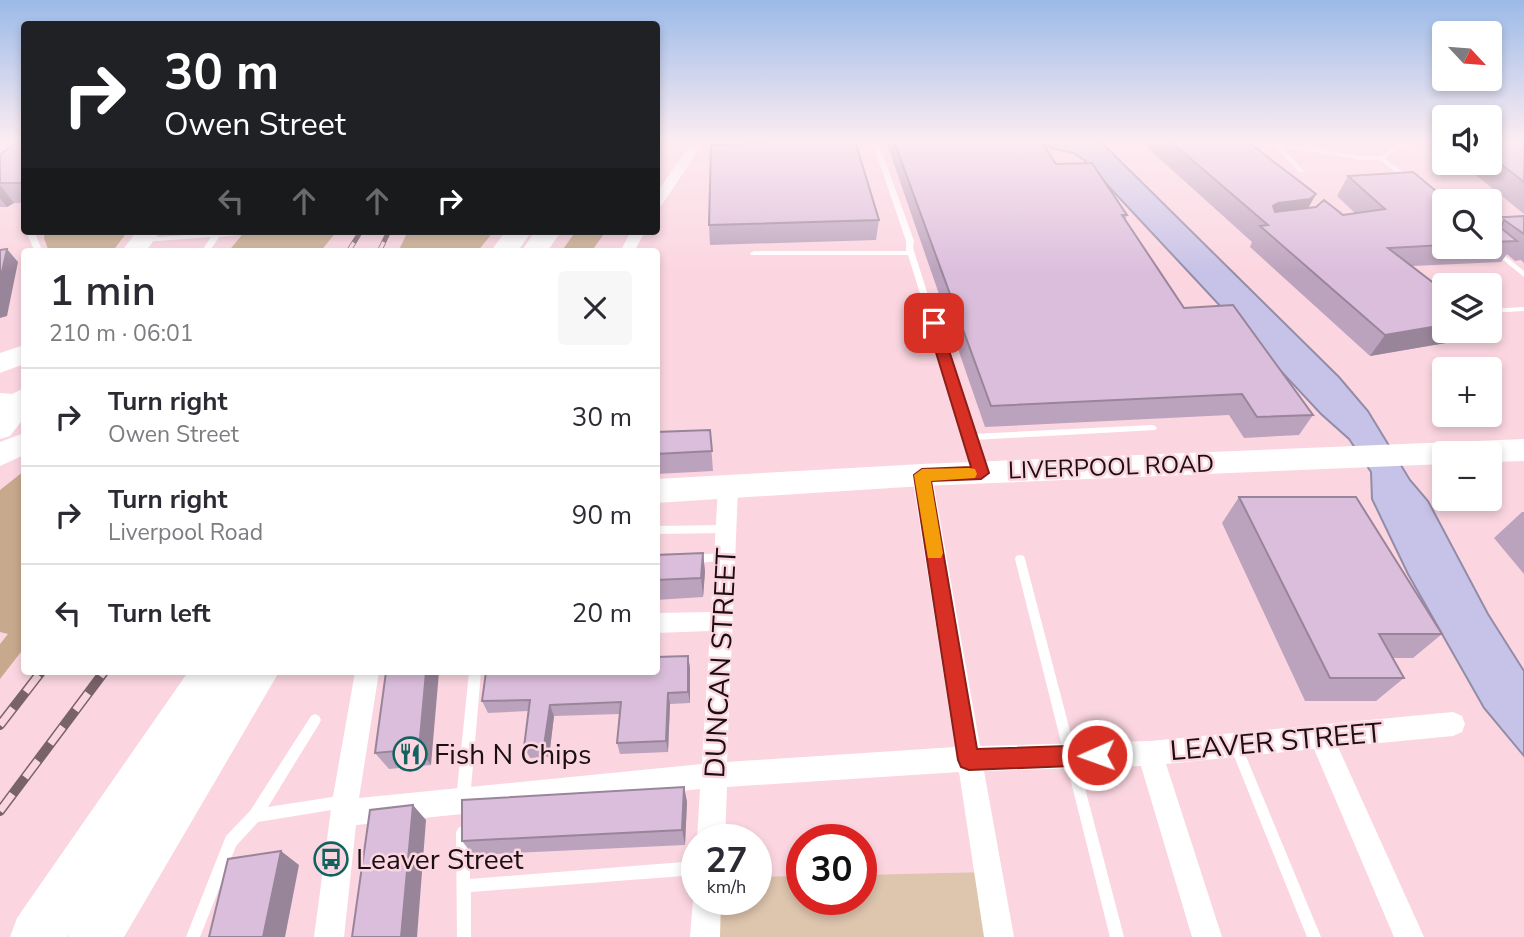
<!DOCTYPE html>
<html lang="en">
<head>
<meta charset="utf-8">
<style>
	:root { --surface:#fff; --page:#f7f7f7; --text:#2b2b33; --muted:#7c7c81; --line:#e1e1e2 }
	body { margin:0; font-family:"Nunito Sans",sans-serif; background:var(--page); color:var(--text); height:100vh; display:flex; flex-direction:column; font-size:26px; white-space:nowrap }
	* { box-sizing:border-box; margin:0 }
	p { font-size:23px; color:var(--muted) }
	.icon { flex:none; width:38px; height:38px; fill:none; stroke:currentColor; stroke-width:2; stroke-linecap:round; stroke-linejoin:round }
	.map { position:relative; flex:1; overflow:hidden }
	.drawer { position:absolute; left:21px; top:248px; width:639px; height:427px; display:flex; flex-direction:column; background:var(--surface); border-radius:7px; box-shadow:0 4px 10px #0003 }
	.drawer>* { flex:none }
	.hud { position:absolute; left:21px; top:21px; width:639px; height:214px; border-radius:7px; box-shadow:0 4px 10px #0003; background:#202124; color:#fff; overflow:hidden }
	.needle { width:46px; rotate:116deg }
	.controls { position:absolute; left:1432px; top:21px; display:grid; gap:14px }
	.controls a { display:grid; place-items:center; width:70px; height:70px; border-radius:7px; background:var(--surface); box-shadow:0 4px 10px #0003; font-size:35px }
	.speed { position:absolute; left:681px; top:824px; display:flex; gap:14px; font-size:35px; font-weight:700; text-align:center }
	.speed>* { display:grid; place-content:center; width:91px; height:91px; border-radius:50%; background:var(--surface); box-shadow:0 4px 10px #0003; line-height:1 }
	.speed small { font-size:18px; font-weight:400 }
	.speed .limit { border:10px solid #d22; background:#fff; color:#111 }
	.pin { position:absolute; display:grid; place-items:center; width:60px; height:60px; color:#fff; margin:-30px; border-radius:14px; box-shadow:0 4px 10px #0006 }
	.me { position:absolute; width:77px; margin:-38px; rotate:268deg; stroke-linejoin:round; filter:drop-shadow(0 0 5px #0008) }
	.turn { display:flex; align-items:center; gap:24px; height:147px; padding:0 28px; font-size:32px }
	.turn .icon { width:91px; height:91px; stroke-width:2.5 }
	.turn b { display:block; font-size:49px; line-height:60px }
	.lanes { display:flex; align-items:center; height:66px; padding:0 28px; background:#0003; justify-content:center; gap:35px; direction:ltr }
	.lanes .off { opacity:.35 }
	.round { display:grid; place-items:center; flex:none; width:74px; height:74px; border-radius:7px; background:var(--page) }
	.headline { display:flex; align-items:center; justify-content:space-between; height:119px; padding:0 28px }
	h1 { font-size:42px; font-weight:600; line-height:52px }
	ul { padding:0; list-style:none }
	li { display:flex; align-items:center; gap:21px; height:98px; padding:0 28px; border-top:2px solid var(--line) }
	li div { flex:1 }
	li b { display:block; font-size:26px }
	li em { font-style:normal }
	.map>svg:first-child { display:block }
</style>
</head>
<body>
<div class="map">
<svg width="1524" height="937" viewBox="0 0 1524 937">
	<rect width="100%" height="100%" fill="#fbd6e1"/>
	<path fill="#dec5ae" d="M988 872 999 937H705L707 900H756V877L801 876 802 900H861V875Z"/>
	<path fill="#c7aa8e" d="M45 231H128L112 252H49L44 238Z
		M245 231H337L320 252H228Z
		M408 231H494L477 252H398Z
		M576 231H606L591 252H561Z
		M24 471V648L0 679V644L8 634 0 632V490Z"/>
	<path fill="#c7c2e7" stroke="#938ca7" stroke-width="2" d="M1046 141H1100L1339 377 1368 411 1410 480 1428 501 1488 614 1524 671V756L1484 708 1408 574 1372 499 1371 472 1349 439 1321 414 1084 160 1073 153 1051 148Z"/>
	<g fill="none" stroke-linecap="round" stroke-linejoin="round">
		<path fill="#fff" fill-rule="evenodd" d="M872 141H878L914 241 913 248 972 434 1152 425 1155 426 1157 428 1155 430 974 440 985 473 980 477 977 476 908 255H751L750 253 754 251H906V241Z
			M1254 141H1266L1362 156H1380L1402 141H1408L1385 158 1413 180 1408 181 1379 160H1362L1282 147 1303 170 1304 171 1301 173 1299 172 1274 146Z
			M1475 193 1478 195 1477 196 1432 198 1429 196 1432 194Z
			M26 231H34L43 252H35Z
			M243 231 241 235H238L219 237 209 252H201L211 237 144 242 140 240 144 238Z
			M1489 243 1524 271V277L1487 247H1489Z
			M1524 307V311L1489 313V309Z
			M726 525 730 526 731 529 730 532 726 533 656 534V526Z
			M724 553 728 554 729 557 728 560 724 561 691 563 687 562 686 559 687 556 691 555Z
			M1020 555 1024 556 1025 559 1124 937H1110L1015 559 1016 556Z
			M469 672H481L470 800 468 805 463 807 458 805 456 800Z
			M315 714 319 716 321 720 319 724 268 807 345 795 350 797 352 802 350 807 258 822 236 846 200 937H186L226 836 250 811 311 716Z
			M1236 740 1240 742 1321 937H1307L1230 746 1232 742Z
			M463 826 468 828 470 833V879L696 861V875L471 892V937H457L456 833 458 828Z"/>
		<path fill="#fff" fill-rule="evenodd" d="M693 141H705L661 206 656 207V193Z
			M631 231H645L634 252H620Z
			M922 468 929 470 932 475 980 746 1150 741 1453 712 1462 716 1465 724 1462 732 1453 736 1338 747 1424 937H1394L1314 749 1166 764 1222 937H1192L1141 766 984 771 1014 937H984L959 772 727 787 725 840H697L700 789 356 825 344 937H314L332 802 355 672H379L359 798 702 764 710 631 656 633V613L711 612 718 487 721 482 728 480 735 482 738 487 727 762 955 747 912 475 915 470Z
			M696 891V900H721L720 937H690L693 900Z"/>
		<path fill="#fff" fill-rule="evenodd" d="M24 395V418L10 436 0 439V410L10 398Z
			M24 433V455L0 466V442Z
			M1524 439V461L1489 462V453H1444V464L922 486 656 503V479L922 464Z"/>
		<path fill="#fff" fill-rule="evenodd" d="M137 231H161L145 252H121Z
			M24 345V364L0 373V353Z
			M24 388V414L0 413V393L12 394Z"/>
		<path fill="#fff" fill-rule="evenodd" d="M506 231H532L517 252H490Z
			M535 231H561L547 252H521Z
			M188 672H279L124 937H68L69 933 67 937H10L17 918Z"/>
		<defs>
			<path id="rail-far1" d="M348 252 361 231
				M379 252 389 231"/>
			<path id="rail" d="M0 725 41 672
				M0 811 104 672"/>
		</defs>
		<use href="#rail-far1" stroke="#79636a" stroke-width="5"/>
		<use href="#rail" stroke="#79636a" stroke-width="10"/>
		<use href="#rail-far1" stroke="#fbd6e1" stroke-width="3.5" stroke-dasharray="11" stroke-linecap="butt"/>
		<use href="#rail" stroke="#fbd6e1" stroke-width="7" stroke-dasharray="21" stroke-linecap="butt"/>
	</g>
	<path fill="#bca3bd" d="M24 141V203H14L7 207H0V155Z
		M768 141H855L879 220 876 240 710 245 709 225 768 143Z
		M886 141H1053L1051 148H1045L1056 164 1127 215 1125 220 1184 308 1313 415 1299 435 1244 438 1229 415 985 427Z
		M1140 141H1247L1308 208 1343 215 1355 213 1337 196 1348 176 1444 201V247H1489V218L1524 216V263L1521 260 1515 261 1507 254 1501 262 1412 266 1444 331H1471L1463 340 1370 356 1250 247 1252 242Z
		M1433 141H1444V149Z
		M1489 141H1524V214L1461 163H1489Z
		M164 231H187L165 233Z
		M710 430 713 471 656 474V432Z
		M1239 497 1442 634 1413 658H1393L1404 678 1376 701H1305L1222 523Z
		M1522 512H1524V574L1494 538Z
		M703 553 705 572 703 597 656 600V555Z
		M688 656 690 668V703L670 704 668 752 620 754 617 743 620 714 554 716 549 757 530 758 524 747 528 711 488 713 482 701 656 672Z
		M386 672 431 765 389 769 375 753Z
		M684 787 687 802 685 845 473 855 462 841Z"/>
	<path fill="#99859a" d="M0 185 14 203 7 207 0 198Z
		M1316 194 1305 214 1268 224 1273 206 1278 203Z
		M7 249 18 262 7 316 0 318V281Z
		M1444 325V331H1471L1463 340 1370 356 1385 335Z
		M703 553 705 572 703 597 701 578Z
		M688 656 690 668V703L688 692Z
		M426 672H439L431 765 419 749Z
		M668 693 670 704 668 752 666 741Z
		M550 705 554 716 549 757 544 746Z
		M684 787 687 802 685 845 682 830Z
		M413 805 426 820 417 937H401Z
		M281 851 299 865 285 937H263Z"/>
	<path fill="#dbbedc" stroke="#99859a" stroke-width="2" d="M17 141H24V179L21 183H0V155Z
		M769 141H855L879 220 709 225 711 145 770 143Z
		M894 141H1041L1056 164 1092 163 1127 215H1122L1184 308 1233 305 1313 415 1257 417 1242 394 991 406Z
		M1170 141H1247L1316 194 1310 199 1278 203 1273 206 1275 212 1316 207 1324 200 1343 215 1385 209 1348 176 1413 172 1448 201H1444V245L1388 248 1444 291V325L1385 335 1260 226 1268 225Z
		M1489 141H1524V182L1489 155Z
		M1524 216V234L1504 220 1501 228 1517 241 1489 242V218Z
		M7 249 0 281V250Z
		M710 430 712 451 656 454V432Z
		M1239 497H1356L1442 634H1379L1404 678H1330Z
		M703 553 701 578 656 580V555Z
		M688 656V692L668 693 666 741 617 743 621 702 550 705 544 746 524 747 530 700 482 701 486 672H656V657Z
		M386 672H426L419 749 375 753Z
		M684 787 682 830 462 841V800Z
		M413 805 401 937H352L370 810Z
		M281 851 263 937H209L228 859Z"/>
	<linearGradient id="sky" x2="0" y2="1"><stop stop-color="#9bbae8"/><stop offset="0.52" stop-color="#fdedf2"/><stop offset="1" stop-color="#fdedf2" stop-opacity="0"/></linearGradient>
	<rect width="1524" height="272" fill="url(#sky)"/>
	<path fill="#d93025" stroke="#8d1f18" stroke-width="2" d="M934 319 940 323 989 473 981 479 931 481 977 749 1097 745 1104 748 1107 755 1104 762 1097 765 969 770 961 767 958 760 914 475 922 469 971 467 927 323Z"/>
	<path fill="#f59e0b" d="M969 468 975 469 977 474 975 478 931 481 943 553 941 558H928L914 475 922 469Z"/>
	<defs>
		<symbol id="restaurant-ring" viewBox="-11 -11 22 22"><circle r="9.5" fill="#fbd6e1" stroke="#136260" stroke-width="1.5"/><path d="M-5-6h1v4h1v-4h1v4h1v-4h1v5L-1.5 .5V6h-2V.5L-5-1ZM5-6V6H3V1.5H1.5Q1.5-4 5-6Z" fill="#136260"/></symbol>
		<symbol id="bus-ring" viewBox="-11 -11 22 22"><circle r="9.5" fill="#fbd6e1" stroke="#136260" stroke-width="1.5"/><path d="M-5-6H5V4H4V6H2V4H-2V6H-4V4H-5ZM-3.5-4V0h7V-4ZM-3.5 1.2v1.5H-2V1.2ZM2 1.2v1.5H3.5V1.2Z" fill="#136260"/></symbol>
	</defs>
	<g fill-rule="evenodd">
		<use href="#restaurant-ring" x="391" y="735" width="38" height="38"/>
		<use href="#bus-ring" x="312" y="840" width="38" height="38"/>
	</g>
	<g text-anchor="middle" stroke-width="5" stroke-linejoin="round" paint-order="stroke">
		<g font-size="24" fill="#1b0f13" stroke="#fbd6e1">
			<text transform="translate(1111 467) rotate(-2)" y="8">LIVERPOOL ROAD</text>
		</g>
		<g font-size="28" fill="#1b0f13" stroke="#fbd6e1">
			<text transform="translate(720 663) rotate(-87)" y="10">DUNCAN STREET</text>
			<text transform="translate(1276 741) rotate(-5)" y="10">LEAVER STREET</text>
		</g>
		<g font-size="28" fill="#1b0f13" stroke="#fbd6e1" text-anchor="start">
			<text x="434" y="764">Fish N Chips</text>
			<text x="356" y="869">Leaver Street</text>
		</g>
	</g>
</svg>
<div class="controls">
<a><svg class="needle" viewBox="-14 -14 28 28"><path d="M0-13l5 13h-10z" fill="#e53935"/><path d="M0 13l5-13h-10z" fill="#7c7c81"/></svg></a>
<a><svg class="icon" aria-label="sound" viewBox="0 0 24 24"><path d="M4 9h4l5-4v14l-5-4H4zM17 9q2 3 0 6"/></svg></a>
<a><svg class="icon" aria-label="search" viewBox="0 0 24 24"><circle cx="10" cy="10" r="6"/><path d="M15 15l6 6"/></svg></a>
<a><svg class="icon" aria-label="layers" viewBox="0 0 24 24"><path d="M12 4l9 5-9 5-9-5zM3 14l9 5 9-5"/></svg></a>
<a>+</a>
<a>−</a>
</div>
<div class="speed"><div>27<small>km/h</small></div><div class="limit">30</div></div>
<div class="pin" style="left:934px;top:323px;background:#d93025"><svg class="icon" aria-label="arrive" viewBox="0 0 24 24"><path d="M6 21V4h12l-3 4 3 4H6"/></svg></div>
<svg class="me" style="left:1097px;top:755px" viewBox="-20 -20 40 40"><circle r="17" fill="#d93025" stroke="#fff" stroke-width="3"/><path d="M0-11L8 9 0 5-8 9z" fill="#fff"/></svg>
<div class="hud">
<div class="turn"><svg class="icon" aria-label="right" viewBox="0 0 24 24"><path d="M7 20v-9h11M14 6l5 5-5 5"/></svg><div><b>30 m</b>Owen Street</div></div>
<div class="lanes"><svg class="icon off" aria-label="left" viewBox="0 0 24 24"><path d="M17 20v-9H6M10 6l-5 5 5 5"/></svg><svg class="icon off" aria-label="ahead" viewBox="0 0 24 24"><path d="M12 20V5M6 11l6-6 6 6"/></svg><svg class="icon off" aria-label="ahead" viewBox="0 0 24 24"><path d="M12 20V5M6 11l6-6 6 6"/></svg><svg class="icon" aria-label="right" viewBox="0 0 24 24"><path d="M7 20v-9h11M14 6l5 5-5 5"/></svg></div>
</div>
<section class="drawer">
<div class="headline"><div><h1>1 min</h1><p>210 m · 06:01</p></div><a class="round"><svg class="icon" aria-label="close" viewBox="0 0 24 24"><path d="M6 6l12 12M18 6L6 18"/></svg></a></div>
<ul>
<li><svg class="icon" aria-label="right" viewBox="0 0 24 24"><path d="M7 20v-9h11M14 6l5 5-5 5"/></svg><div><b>Turn right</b><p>Owen Street</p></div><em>30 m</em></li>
<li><svg class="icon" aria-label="right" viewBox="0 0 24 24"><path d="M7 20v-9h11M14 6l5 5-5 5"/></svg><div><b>Turn right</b><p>Liverpool Road</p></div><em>90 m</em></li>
<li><svg class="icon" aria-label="left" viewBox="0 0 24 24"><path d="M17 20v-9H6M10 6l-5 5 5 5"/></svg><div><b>Turn left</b></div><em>20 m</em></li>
</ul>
</section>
</div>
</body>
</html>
